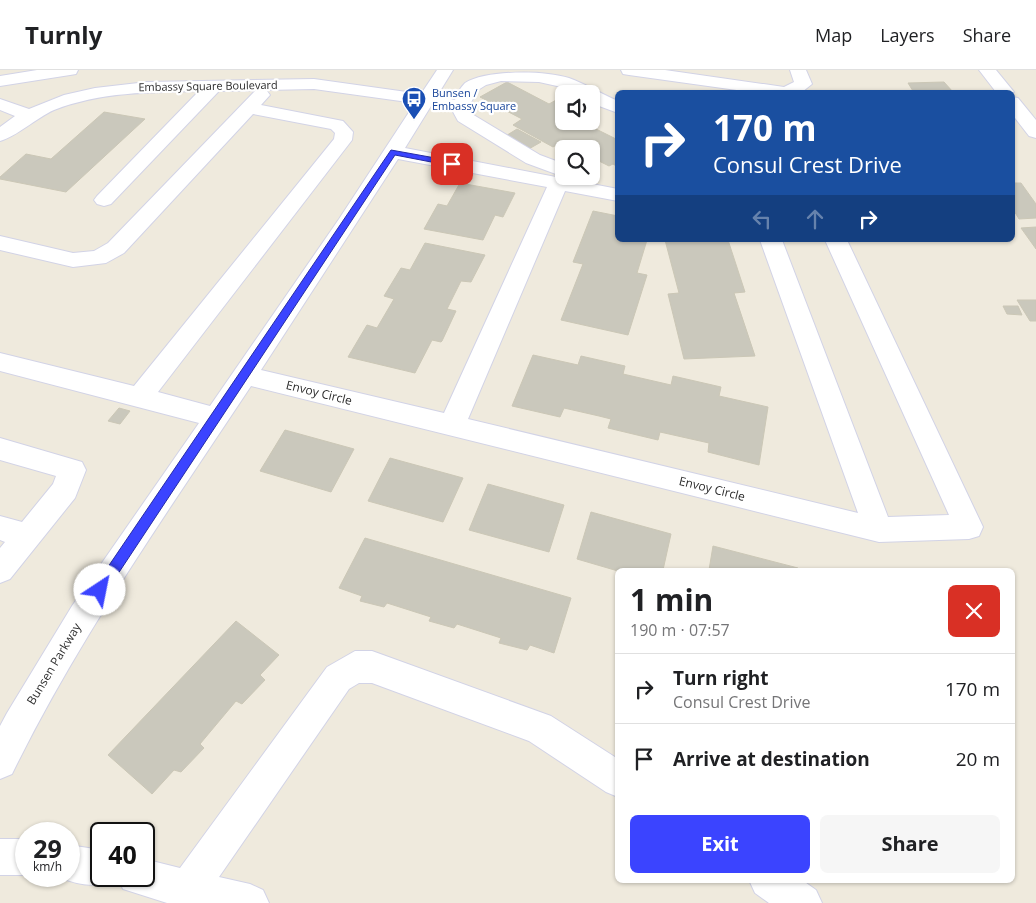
<!DOCTYPE html>
<html lang="en">
<head>
<meta charset="utf-8">
<style>
	:root { --surface:#fff; --page:#f6f6f6; --text:#202124; --muted:#757577; --line:#e0e0e0; --accent:#3b44ff }
	body { margin:0; font-family:"Open Sans",sans-serif; background:var(--page); color:var(--text); height:100vh; display:flex; flex-direction:column; font-size:19px; white-space:nowrap }
	* { box-sizing:border-box; margin:0 }
	p { font-size:16px; color:var(--muted) }
	.icon { flex:none; width:28px; height:28px; fill:none; stroke:currentColor; stroke-width:2; stroke-linecap:round; stroke-linejoin:round }
	.map { position:relative; flex:1; overflow:hidden }
	.details { position:absolute; left:615px; top:498px; width:400px; height:315px; display:flex; flex-direction:column; background:var(--surface); border-radius:8px; box-shadow:0 1px 4px #0004 }
	.details>* { flex:none }
	.banner { position:absolute; left:615px; top:20px; width:400px; height:152px; border-radius:8px; box-shadow:0 1px 4px #0004; background:#1a4fa0; color:#fff; overflow:hidden }
	.controls { position:absolute; left:555px; top:15px; display:grid; gap:10px }
	.controls a { display:grid; place-items:center; width:45px; height:45px; border-radius:8px; background:var(--surface); box-shadow:0 1px 4px #0004; font-size:25px }
	.speed { position:absolute; left:15px; top:752px; display:flex; gap:10px; font-size:25px; font-weight:700; text-align:center }
	.speed>* { display:grid; place-content:center; width:65px; height:65px; border-radius:50%; background:var(--surface); box-shadow:0 1px 4px #0004; line-height:1 }
	.speed small { font-size:12px; font-weight:400 }
	.speed .limit { border:2px solid #111; border-radius:8px; background:#fff; color:#111 }
	.pin { position:absolute; display:grid; place-items:center; width:42px; height:42px; color:#fff; margin:-21px; border-radius:10px; box-shadow:0 2px 8px #0006 }
	.me { position:absolute; width:55px; margin:-28px; rotate:34deg; stroke-linejoin:round; filter:drop-shadow(0 0 4px #0008) }
	.turn { display:flex; align-items:center; gap:18px; height:105px; padding:0 15px; font-size:22px }
	.turn .icon { width:65px; height:65px; stroke-width:2.5 }
	.turn b { display:block; font-size:35px; line-height:42px }
	.lanes { display:flex; align-items:center; height:48px; padding:0 15px; background:#0003; justify-content:center; gap:25px; direction:ltr }
	.lanes .off { opacity:.35 }
	.round { display:grid; place-items:center; flex:none; width:52px; height:52px; border-radius:8px; background:var(--page) }
	.overview { display:flex; align-items:center; justify-content:space-between; height:85px; padding:0 15px }
	h1 { font-size:30px; font-weight:700; line-height:38px }
	.primary-button { display:flex; gap:10px; margin-top:auto; padding:10px 15px }
	.primary-button a { flex:1; height:58px; border-radius:8px; background:var(--accent); color:#fff; font-size:20px; font-weight:700; line-height:58px; text-align:center }
	.primary-button a+a { background:var(--page); color:var(--text) }
	ul { padding:0; list-style:none }
	li { display:flex; align-items:center; gap:15px; height:70px; padding:0 15px; border-top:1px solid var(--line) }
	li div { flex:1 }
	li b { display:block; font-size:19px }
	li em { font-style:normal }
	header { display:flex; align-items:center; gap:30px; box-sizing:border-box; height:70px; padding:0 25px; background:var(--surface); border-bottom:1px solid var(--line) }
	header strong { font-size:24px }
	nav { display:flex; gap:28px; margin-inline-start:auto; font-size:18px }
	.map>svg:first-child { display:block }
</style>
</head>
<body>
<header>
<strong>Turnly</strong>
<nav><a>Map</a><a>Layers</a><a>Share</a></nav>
</header>
<div class="map">
<svg width="1036" height="833" viewBox="0 0 1036 833">
	<rect width="100%" height="100%" fill="#efeadd"/>
	<path fill="#cac8bc" stroke="#cbc7b6" d="M507 12 549 34 558 29 564 32V51H591V46L598 49 588 55 618 70V97L613 94 609 96 591 87V79H577L563 71 553 77 513 55 522 49 480 27Z
		M944 12 953 22 913 21 908 13Z
		M104 42 145 49 66 122 0 109V107L26 84 51 89Z
		M517 59 541 72 527 80 504 67Z
		M460 113 515 123 503 147 495 145 483 170 424 159 438 134 447 136Z
		M1012 113H1021L1036 134V148L1019 149 1016 144 1012 139Z
		M593 141 618 146V170H647L637 203 647 205 628 265 561 250 583 194 573 192Z
		M1036 157V179L1021 158Z
		M665 170H728L745 222 734 223 755 286 684 289 668 224 679 223Z
		M425 173 485 185 471 212 461 211 447 239 456 241 442 271 441 272 432 270 415 303 348 287 367 255 377 258 394 229 384 226 401 198 410 200Z
		M1017 230H1036V251H1030Z
		M1003 236H1018L1022 245 1007 244Z
		M533 285 578 295 581 286 625 296 623 304 671 315 673 306 721 317 719 326 768 337 759 395 708 382 709 373 660 362 658 370 608 358 611 349 599 346 564 338 560 347 512 336Z
		M119 338 130 341 120 354 108 351Z
		M285 360 354 379 331 422 260 401Z
		M390 388 463 408 443 452 368 431Z
		M488 414 564 435 549 482 469 460Z
		M591 442 671 464 663 500 618 501 577 489Z
		M365 468 571 528 554 583 530 575 527 580 499 573 501 568 457 554 454 558 429 551 431 547 387 533 384 537 360 531 362 526 339 518Z
		M713 476 798 498V500H709Z
		M236 551 279 585 260 605 265 610 242 634 236 631 200 674 204 678 181 702 174 700 152 724 108 685Z"/>
	<g fill="none" stroke-linecap="round" stroke-linejoin="round">
		<defs>
			<path id="minor" d="M37 0H78L76 4 70 5 0 16V6Z
				M437 0H453L437 26 455 30C457 24 460 18 465 13 486 0 543 0 569 8 586 14 601 24 618 31V43L591 33V24H573L557 16 539 12 501 11 486 15 478 20 469 36 472 44 540 85 564 94V106H566L564 107 526 93 458 51 452 40 431 36 405 78 618 119V131L565 121 468 349 858 443 760 170H782L888 447 949 445 825 170H847L983 457 979 466 969 469 879 472 251 316C167 443 79 567 12 704L0 709V656L7 643 72 536 199 353 0 301V283L134 316 334 69 335 63 331 59 253 44 124 183 106 193 73 197 0 180V166L73 183 94 181 108 173 255 21 261 20 267 21 270 25 261 35 343 51 353 62 352 70 158 322 210 336 339 149 415 33 314 19 219 21 111 134 104 136 97 134 94 130 97 126 199 21C150 22 100 22 54 40 36 48 16 67 0 71V57L15 46 0 40V29L29 39 64 25 95 18 147 12 314 9 421 24ZM398 89 547 117 444 343 261 300Z
				M621 0H665L784 17 794 12 790 0H806L812 14 802 22H751L629 5 623 4Z
				M979 0H996L1014 22 1012 24 996 22Z
				M1012 27 1018 28 1036 50V68L1029 66 1012 44Z
				M0 368 82 392 86 400 75 428 10 509 0 513V478L5 472 0 470V446L22 452 53 414 56 406 0 390Z
				M355 581H372L551 646 618 689V727L606 722 529 671 372 613H359L349 619 219 807 250 814 263 820 269 833H167L123 819 117 806H144V789L180 798 327 597Z
				M0 769H26V805H0Z
				M69 775 101 780V806H116L114 811C95 819 75 814 56 806H69Z
				M749 810H802L816 820 822 833H769L755 823Z"/>
		</defs>
		<use href="#minor" stroke="#d2d3e6" stroke-width="2"/>
		<use href="#minor" fill="#fff" fill-rule="evenodd"/>
	</g>
	<path fill="#3b44ff" stroke="#262ca6" d="M391 80 452 91 456 94 452 96 395 85 104 525 100 526 95 525 94 520 95 516Z"/>
	<defs>
		<symbol id="bus-pin" viewBox="-11 -11 22 30"><path d="M0 17L-7.5 6A9.5 9.5 0 1 1 7.5 6Z" fill="#1a4fb4" stroke="#fff"/><path d="M-5-6H5V4H4V6H2V4H-2V6H-4V4H-5ZM-3.5-4V0h7V-4ZM-3.5 1.2v1.5H-2V1.2ZM2 1.2v1.5H3.5V1.2Z" fill="#fff"/></symbol>
	</defs>
	<g fill-rule="evenodd">
		<use href="#bus-pin" x="400" y="15" width="28" height="38"/>
	</g>
	<g text-anchor="middle" stroke-width="4.5" stroke-linejoin="round" paint-order="stroke">
		<g font-size="11" fill="#2c2c2c" stroke="#fff">
			<text transform="translate(208 16) rotate(-1)" y="4">Embassy Square Boulevard</text>
		</g>
		<g font-size="11" fill="#164399" stroke="#fff" text-anchor="start">
			<text x="432" y="27">Bunsen /<tspan x="432" dy="13">Embassy Square</tspan></text>
		</g>
		<g font-size="12" fill="#2c2c2c" stroke="#fff">
			<text transform="translate(319 323) rotate(14)" y="4">Envoy Circle</text>
			<text transform="translate(712 419) rotate(14)" y="4">Envoy Circle</text>
			<text transform="translate(54 594) rotate(-59)" y="4">Bunsen Parkway</text>
		</g>
	</g>
</svg>
<div class="controls">
<a><svg class="icon" aria-label="sound" viewBox="0 0 24 24"><path d="M4 9h4l5-4v14l-5-4H4zM17 9q2 3 0 6"/></svg></a>
<a><svg class="icon" aria-label="search" viewBox="0 0 24 24"><circle cx="10" cy="10" r="6"/><path d="M15 15l6 6"/></svg></a>
</div>
<div class="speed"><div>29<small>km/h</small></div><div class="limit">40</div></div>
<div class="pin" style="left:452px;top:94px;background:#d93025"><svg class="icon" aria-label="arrive" viewBox="0 0 24 24"><path d="M6 21V4h12l-3 4 3 4H6"/></svg></div>
<svg class="me" style="left:100px;top:520px" viewBox="-20 -20 40 40"><circle r="19" fill="#fff"/><path d="M0-13L10 11 0 6-10 11z" fill="#3b44ff"/></svg>
<div class="banner">
<div class="turn"><svg class="icon" aria-label="right" viewBox="0 0 24 24"><path d="M7 20v-9h11M14 6l5 5-5 5"/></svg><div><b>170 m</b>Consul Crest Drive</div></div>
<div class="lanes"><svg class="icon off" aria-label="left" viewBox="0 0 24 24"><path d="M17 20v-9H6M10 6l-5 5 5 5"/></svg><svg class="icon off" aria-label="ahead" viewBox="0 0 24 24"><path d="M12 20V5M6 11l6-6 6 6"/></svg><svg class="icon" aria-label="right" viewBox="0 0 24 24"><path d="M7 20v-9h11M14 6l5 5-5 5"/></svg></div>
</div>
<section class="details">
<div class="overview"><div><h1>1 min</h1><p>190 m · 07:57</p></div><a class="round" style="background:#d93025;color:#fff"><svg class="icon" aria-label="close" viewBox="0 0 24 24"><path d="M6 6l12 12M18 6L6 18"/></svg></a></div>
<ul>
<li><svg class="icon" aria-label="right" viewBox="0 0 24 24"><path d="M7 20v-9h11M14 6l5 5-5 5"/></svg><div><b>Turn right</b><p>Consul Crest Drive</p></div><em>170 m</em></li>
<li><svg class="icon" aria-label="arrive" viewBox="0 0 24 24"><path d="M6 21V4h12l-3 4 3 4H6"/></svg><div><b>Arrive at destination</b></div><em>20 m</em></li>
</ul>
<div class="primary-button"><a>Exit</a><a>Share</a></div>
</section>
</div>
</body>
</html>
